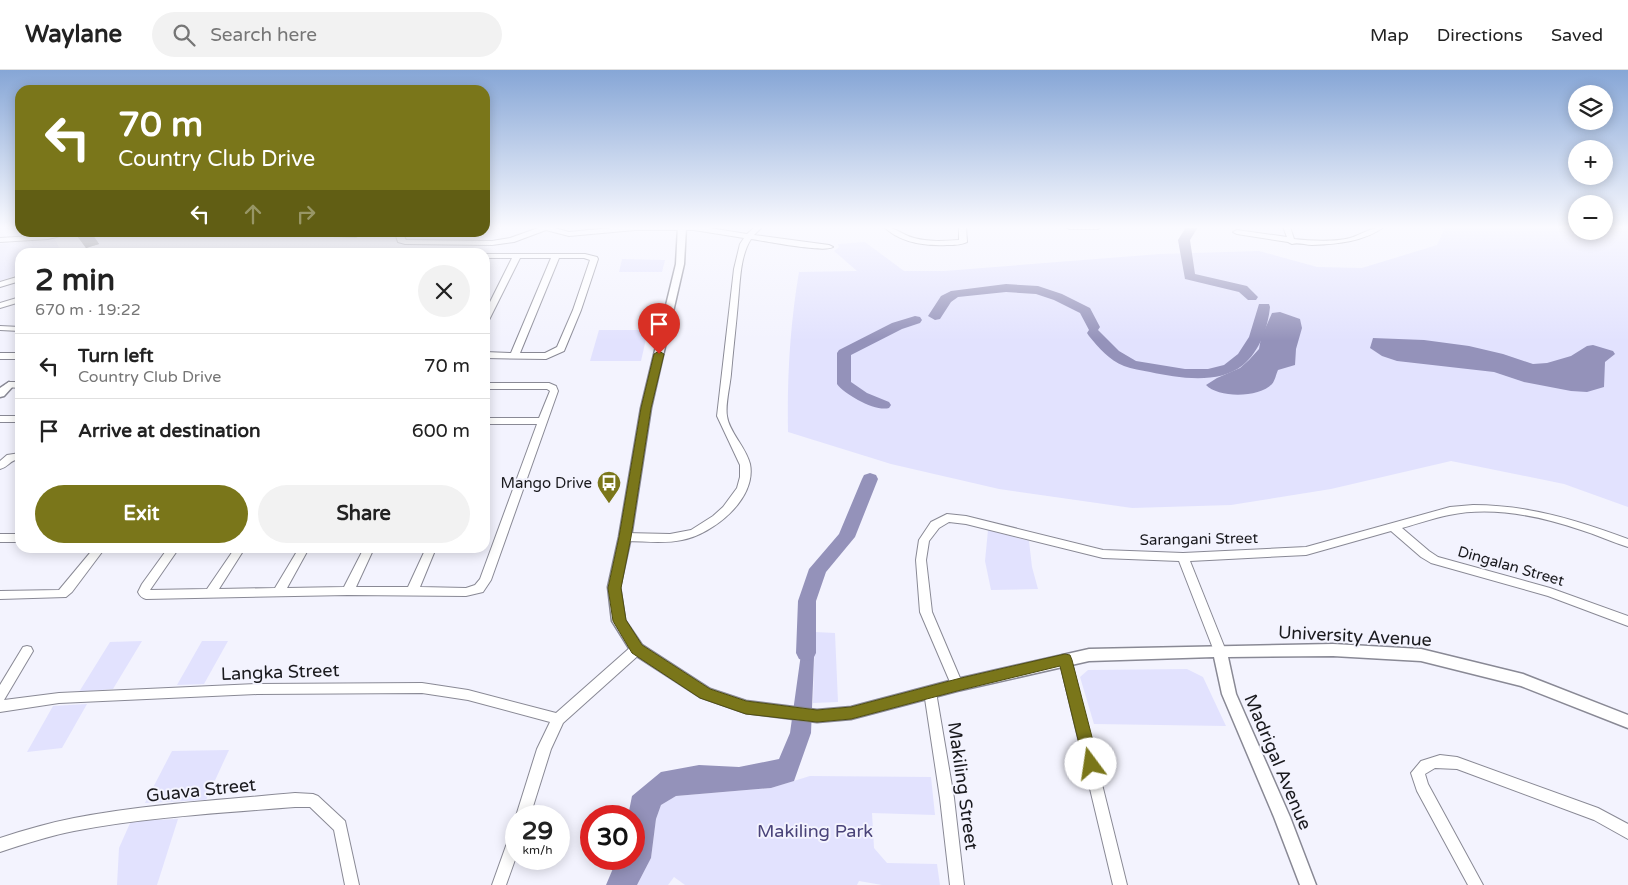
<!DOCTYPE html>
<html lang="en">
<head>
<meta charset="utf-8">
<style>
	:root { --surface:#fff; --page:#f2f2f2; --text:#222; --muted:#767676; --line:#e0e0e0; --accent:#7a761a }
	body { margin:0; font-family:"Varela Round",sans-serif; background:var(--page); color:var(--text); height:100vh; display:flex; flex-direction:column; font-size:19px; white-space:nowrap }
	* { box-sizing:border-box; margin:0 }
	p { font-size:16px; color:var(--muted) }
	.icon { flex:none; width:28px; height:28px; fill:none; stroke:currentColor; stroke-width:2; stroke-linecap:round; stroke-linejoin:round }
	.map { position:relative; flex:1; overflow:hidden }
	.side { position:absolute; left:15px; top:178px; width:475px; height:305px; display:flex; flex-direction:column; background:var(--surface); border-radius:15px; box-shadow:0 2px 12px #0003 }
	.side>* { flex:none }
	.hud { position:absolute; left:15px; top:15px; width:475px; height:152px; border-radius:15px; box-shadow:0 2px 12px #0003; background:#7a761a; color:#fff; overflow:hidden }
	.buttons { position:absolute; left:1568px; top:15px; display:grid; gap:10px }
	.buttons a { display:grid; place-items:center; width:45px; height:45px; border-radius:50%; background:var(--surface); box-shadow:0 2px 12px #0003; font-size:25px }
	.speed { position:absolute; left:505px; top:735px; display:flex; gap:10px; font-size:25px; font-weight:700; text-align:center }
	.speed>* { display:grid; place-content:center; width:65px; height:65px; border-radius:50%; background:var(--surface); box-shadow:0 2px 12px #0003; line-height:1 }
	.speed small { font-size:12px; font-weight:400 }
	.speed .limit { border:8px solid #d22; background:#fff; color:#111 }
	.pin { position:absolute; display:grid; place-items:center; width:42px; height:42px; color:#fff; margin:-51px -21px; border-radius:50% 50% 50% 0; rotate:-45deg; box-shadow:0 0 5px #0007 }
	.pin .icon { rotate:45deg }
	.me { position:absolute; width:55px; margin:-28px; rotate:346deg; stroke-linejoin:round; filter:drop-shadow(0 0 4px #0008) }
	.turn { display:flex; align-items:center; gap:18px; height:105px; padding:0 20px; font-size:22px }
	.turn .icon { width:65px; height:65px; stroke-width:2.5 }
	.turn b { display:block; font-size:35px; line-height:42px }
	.lanes { display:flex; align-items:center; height:48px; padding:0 20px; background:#0003; justify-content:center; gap:25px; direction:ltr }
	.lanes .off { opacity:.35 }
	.round { display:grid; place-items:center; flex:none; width:52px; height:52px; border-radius:26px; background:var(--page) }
	.head { display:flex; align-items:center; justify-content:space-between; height:85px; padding:0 20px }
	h1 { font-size:30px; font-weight:700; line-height:38px }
	.cta { display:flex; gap:10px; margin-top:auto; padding:10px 20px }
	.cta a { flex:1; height:58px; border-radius:30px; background:var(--accent); color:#fff; font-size:20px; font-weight:700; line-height:58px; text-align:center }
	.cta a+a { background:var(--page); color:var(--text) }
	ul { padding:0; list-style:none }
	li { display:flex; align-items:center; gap:15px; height:65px; padding:0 20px; border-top:1px solid var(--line) }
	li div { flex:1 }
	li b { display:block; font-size:19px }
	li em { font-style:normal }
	header { display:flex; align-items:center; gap:30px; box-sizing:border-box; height:70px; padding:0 25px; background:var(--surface); border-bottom:1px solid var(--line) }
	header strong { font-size:24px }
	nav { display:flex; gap:28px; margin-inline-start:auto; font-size:18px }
	.search { width:350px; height:45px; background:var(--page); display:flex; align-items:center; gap:12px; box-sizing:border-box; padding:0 18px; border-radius:28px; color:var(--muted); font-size:19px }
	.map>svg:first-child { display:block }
</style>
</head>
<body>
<header>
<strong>Waylane</strong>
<div class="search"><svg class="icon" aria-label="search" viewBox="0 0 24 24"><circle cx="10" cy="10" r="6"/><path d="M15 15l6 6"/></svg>Search here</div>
<nav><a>Map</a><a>Directions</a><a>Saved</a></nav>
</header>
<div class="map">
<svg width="1628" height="815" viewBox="0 0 1628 815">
	<rect width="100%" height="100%" fill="#f3f3fe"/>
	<path fill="#e5e5fb" d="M55 169 61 182H20V204L0 211V174Z"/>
	<path fill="#e2e2fe" d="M1445 157H1576V161H1604V157H1628V437L1564 414 1451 391 1331 419 1231 435 1132 438 999 419 891 394 788 362C787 308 790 255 799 202L857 201 834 181 839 177 838 174 865 172 904 201H944L1160 184 1259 181 1317 197 1362 198 1437 175Z
		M622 189 665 190 662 202H619Z
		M599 260H648L641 291H590Z
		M988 460 1029 471 1032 497 1038 519 991 520 985 491Z
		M815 562 835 563 838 632 813 633Z
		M142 571 113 619 79 622 110 572Z
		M202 571H228L204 614 177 615Z
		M1187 599 1203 607 1226 656 1094 654 1080 607 1088 600Z
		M87 634 62 678 27 682 53 636Z
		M229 680 206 730 145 733 172 681Z
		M810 706 931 707 935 745 872 743 874 778 887 793 937 794 940 815H882L859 811 857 815H685L674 807 668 815H637L651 788 656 749 661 735 676 726 771 718Z
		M178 749 157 815H117L119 778 131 751Z"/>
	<path fill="#9492ba" d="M1280 242 1300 249 1302 258 1296 279 1295 295 1278 300C1276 304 1275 311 1272 314 1259 328 1218 328 1206 315L1217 308 1240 298 1249 290 1259 279 1261 268 1272 243Z
		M1373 268 1424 270 1469 276 1503 284 1533 294 1547 293 1571 286 1587 276 1593 275 1613 281 1615 284 1605 292 1604 317 1587 322 1571 321 1524 312 1494 302 1397 291 1382 286 1370 278Z
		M802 561 815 562 811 663 794 711 771 718 676 726 661 735 656 749 651 788 637 815H606L617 789H634V746H628L632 726 661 702 699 695 739 697 779 689 790 663 801 584Z"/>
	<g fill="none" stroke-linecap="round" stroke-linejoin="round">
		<path fill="#9492ba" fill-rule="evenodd" d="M1186 157H1198L1190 170 1195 204 1247 216 1258 227 1256 230H1248L1239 222 1185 209 1178 170Z
			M1006 214 1038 216 1062 224 1090 238 1100 257 1098 260 1119 281 1136 291 1185 299H1208L1224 295 1238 284 1249 267 1259 234H1269L1270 237C1268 257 1260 281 1243 295 1218 315 1179 308 1150 302 1141 300 1132 299 1124 296 1109 290 1099 278 1089 266L1087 263 1089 260 1080 243 1054 230 1036 224 1006 222 958 227 951 232 940 249 935 250 928 246 941 226 951 221Z
			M915 246 920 247 922 250 920 253 902 259 851 285V312L867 323 889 332 891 335 889 338C876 342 845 325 837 314V283L839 280 892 253Z
			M870 403 876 405 878 409 855 467 826 502 816 531V583L813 589 806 591 799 589 796 583 798 531 809 499 839 464 862 409 864 405Z"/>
		<defs>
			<path id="minor" d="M541 157H551L569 162 620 157H703L747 164 755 157H762L754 165 829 175 833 177C824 183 765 171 751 169 740 186 740 212 738 232 736 256 733 280 731 304 730 316 725 335 727 346 729 362 746 377 750 394 757 429 713 464 682 470 664 474 644 471 625 471L621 470 620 467 621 464 625 463 670 464 691 460 713 446 723 437 737 418 740 407V395L717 346 734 199 740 174 744 168 694 160H635L569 166 546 160 514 172 492 175 405 174 398 172 396 166 399 162H406L404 166 406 170 492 171 510 168Z
				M884 157C896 157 902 165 914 168 929 172 944 171 959 170V157H966L967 172C961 175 954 175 947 175 925 176 901 173 884 157Z
				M1066 157H1101L1098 159H1069Z
				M1283 157H1290L1294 169C1310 171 1335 172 1350 168 1363 164 1371 157 1384 157 1363 172 1337 174 1312 175 1305 175 1298 172 1292 174L1288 172 1237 164 1233 162 1237 160 1287 167Z
				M60 162H77L48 169 0 172V168L48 165Z
				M281 162 355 163 365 162 356 167 284 164Z
				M485 184H585L597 187 598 189 581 240 564 281 546 289 485 288V282L511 283 551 188H520L489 250 485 252V242L512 188H485ZM559 188H584L590 190 573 240 557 277 545 283H520Z
				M20 206V211L0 217V212Z
				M20 227V232L0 238V233Z
				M0 256 20 257V261L0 260Z
				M0 283H20V289H0Z
				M9 312H20V318L6 317 5 315Z
				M485 313H549L556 316 558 321 491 510 483 522 466 526 348 525 146 529C142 528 140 526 138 522L142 514 168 478H179L150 520 207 519 235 478H245L219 519 275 518 299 478H309L287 518 344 517 364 478H374L356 517H408L426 478H436L420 517 466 518 475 515 480 509 537 354H485V348H539L550 321 547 319H485Z
				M0 346H20V352H0Z
				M20 383V389C9 390 9 397 0 399V391L7 385Z
				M1473 435C1528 435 1577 450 1628 469V477C1612 472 1597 465 1581 460 1540 446 1493 436 1449 445 1433 448 1417 454 1402 458L1429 481 1438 487 1550 518 1628 546V556L1548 526 1431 493 1421 487 1391 461 1306 485 1190 491 1226 581 1224 585 1220 586 1216 585 1214 581 1179 491 1103 488 966 454 949 452 939 458 929 471 926 490 932 542 963 615 961 619 957 620 953 619 920 542 916 490 919 470 931 452 947 444 966 446 1103 480 1183 483 1306 477 1450 437Z
				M0 464H20V472H0Z
				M94 478H105L72 522 66 527 0 529V521L59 520Z
				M637 574 641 575 643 579 641 583 563 653 551 679 530 746H516L537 679 550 652 468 630 422 623 257 624 59 633 0 642V615L23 577 27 576 31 577 33 581 4 630 59 623 257 614 422 613 468 620 556 643 633 575Z
				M1065 584 1069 585 1071 589 1127 815H1113L1059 589 1061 585Z
				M930 617 934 618 936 622 954 728 964 815H950L940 728 924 622 926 618Z
				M1440 685 1457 687 1598 738 1628 754V769L1594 750 1457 699 1435 698 1425 704 1428 714 1483 815H1468L1417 721 1411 703 1421 691Z
				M295 723 313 724 318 726 345 751 359 815H345L334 760 310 737H295C221 743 147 747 74 761 49 766 24 774 0 782V768C24 760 49 753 74 748 147 734 221 730 295 723Z
				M516 760V787L506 815H492L511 762Z"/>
			<path id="tertiary" d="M678 157H686L684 194 651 338 631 467 620 517 625 550 642 575 710 619 746 631 817 640 851 637 957 609 1089 579 1333 574 1421 579 1523 604 1628 645V658L1521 616 1421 591 1333 586 1228 587 1236 624 1290 747 1316 815H1300L1274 747 1222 624 1214 587 1089 591 957 621 851 649 817 652 746 643 700 627 632 583 612 551 608 517 619 467 641 338 676 194Z
				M9 312 14 315 4 326 0 327V318Z"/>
		</defs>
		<use href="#minor" stroke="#898995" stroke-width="2"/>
		<use href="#tertiary" stroke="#898995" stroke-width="3"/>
		<use href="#minor" fill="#fff" fill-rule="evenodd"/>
		<use href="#tertiary" fill="#fff" fill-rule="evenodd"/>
	</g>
	<path fill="#9c9ca8" d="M74 162H91L99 174 86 178Z"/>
	<path fill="#7f7f88" d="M92 164 99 174 86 178 79 168Z"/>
	<path fill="#b5b5c3" stroke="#7f7f88" d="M75 162H91L92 164 79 168Z"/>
	<linearGradient id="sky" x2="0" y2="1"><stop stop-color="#86a6d6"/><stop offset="0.58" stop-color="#fafaff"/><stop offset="1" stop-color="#fafaff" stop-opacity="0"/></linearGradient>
	<rect width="1628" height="271" fill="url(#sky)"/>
	<path fill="#7a761a" stroke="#4f4d11" d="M659 281 664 284 651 338 631 467 621 518 626 550 642 575 710 619 746 631 817 640 851 637 957 609 1065 584 1070 585 1072 590 1099 694 1097 699 1091 701 1086 699 1084 694 1060 596 957 621 851 649 817 652 746 644 700 628 632 583 613 551 608 518 619 467 641 338 654 284Z"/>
	<defs>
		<symbol id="bus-pin" viewBox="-11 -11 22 30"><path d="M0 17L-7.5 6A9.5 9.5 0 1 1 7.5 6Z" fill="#7a761a" stroke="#f3f3fe"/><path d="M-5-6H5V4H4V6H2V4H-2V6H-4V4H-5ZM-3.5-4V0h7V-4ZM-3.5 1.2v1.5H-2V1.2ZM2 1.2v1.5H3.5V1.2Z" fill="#fff"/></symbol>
	</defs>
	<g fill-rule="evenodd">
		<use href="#bus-pin" x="595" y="399" width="28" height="38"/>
	</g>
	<g text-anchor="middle" stroke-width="4" stroke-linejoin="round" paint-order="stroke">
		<g font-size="15" fill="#19191d" stroke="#f3f3fe" text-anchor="end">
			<text x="592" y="418">Mango Drive</text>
		</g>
		<g font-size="15" fill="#19191d" stroke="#f3f3fe">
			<text transform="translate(1199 469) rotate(-1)" y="5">Sarangani Street</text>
			<text transform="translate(1511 496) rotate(16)" y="5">Dingalan Street</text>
		</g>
		<g font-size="18" fill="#19191d" stroke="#f3f3fe">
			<text transform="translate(1355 566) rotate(3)" y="6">University Avenue</text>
			<text transform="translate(280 602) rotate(-2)" y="6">Langka Street</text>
			<text transform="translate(1278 692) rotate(67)" y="6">Madrigal Avenue</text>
			<text transform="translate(963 716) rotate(82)" y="6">Makiling Street</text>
			<text transform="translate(201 720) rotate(-6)" y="6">Guava Street</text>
		</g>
		<g font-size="18" fill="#494379" stroke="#f3f3fe">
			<text x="815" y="767">Makiling Park</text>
		</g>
	</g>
</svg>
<div class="buttons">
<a><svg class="icon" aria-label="layers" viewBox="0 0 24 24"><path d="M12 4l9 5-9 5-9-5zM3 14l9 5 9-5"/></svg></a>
<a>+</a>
<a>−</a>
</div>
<div class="speed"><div>29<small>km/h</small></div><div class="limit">30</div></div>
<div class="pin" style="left:659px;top:284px;background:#d93025"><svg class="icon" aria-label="arrive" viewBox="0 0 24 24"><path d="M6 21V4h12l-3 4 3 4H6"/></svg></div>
<svg class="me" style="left:1091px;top:694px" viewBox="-20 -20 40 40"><circle r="19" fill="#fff"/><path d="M0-13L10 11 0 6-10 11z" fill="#7a761a"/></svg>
<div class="hud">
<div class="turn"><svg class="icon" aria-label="left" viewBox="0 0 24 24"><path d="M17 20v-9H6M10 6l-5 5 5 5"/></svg><div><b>70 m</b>Country Club Drive</div></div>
<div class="lanes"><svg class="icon" aria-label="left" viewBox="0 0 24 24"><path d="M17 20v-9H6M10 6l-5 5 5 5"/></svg><svg class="icon off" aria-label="ahead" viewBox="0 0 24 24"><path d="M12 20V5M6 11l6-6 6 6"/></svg><svg class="icon off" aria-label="right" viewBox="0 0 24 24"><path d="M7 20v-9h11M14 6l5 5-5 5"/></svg></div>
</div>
<section class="side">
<div class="head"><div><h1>2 min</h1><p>670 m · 19:22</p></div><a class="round"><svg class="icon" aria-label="close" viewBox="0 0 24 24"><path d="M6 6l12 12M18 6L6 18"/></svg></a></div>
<ul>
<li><svg class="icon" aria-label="left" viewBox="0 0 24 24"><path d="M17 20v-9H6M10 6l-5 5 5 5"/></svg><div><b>Turn left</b><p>Country Club Drive</p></div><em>70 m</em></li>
<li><svg class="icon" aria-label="arrive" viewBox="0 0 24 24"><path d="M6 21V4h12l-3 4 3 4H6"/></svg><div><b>Arrive at destination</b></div><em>600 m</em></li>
</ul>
<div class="cta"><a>Exit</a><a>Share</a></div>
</section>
</div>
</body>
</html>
